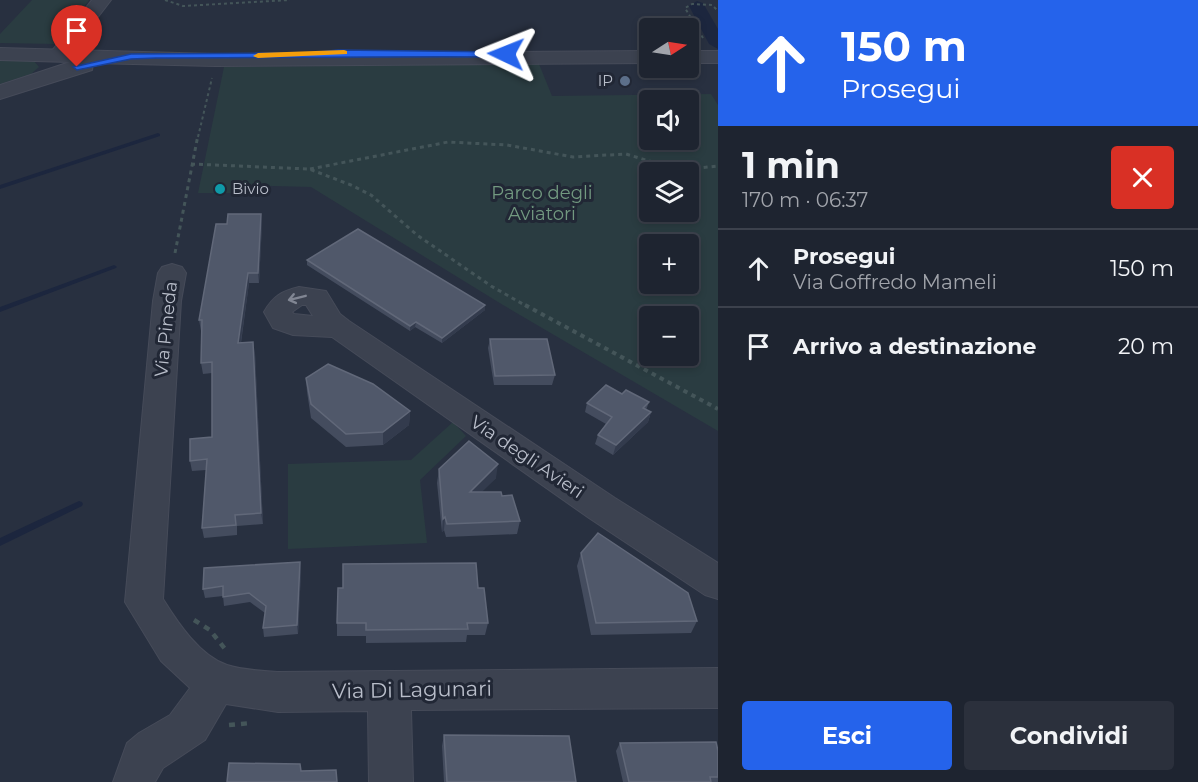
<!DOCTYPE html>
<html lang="it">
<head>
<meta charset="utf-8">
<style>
	:root { --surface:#1e2430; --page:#2b303c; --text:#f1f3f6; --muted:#a1a4ab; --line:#3c414c; --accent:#2563eb }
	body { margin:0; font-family:Montserrat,sans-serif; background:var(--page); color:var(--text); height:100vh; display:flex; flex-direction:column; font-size:22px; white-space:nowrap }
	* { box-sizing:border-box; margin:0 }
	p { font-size:20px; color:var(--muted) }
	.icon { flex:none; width:33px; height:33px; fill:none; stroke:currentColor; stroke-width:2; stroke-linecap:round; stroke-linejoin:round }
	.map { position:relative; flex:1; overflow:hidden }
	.panel { display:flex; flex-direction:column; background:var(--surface); width:480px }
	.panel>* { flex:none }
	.guide { background:#2563eb; color:#fff; overflow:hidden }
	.needle { width:39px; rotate:78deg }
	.controls { position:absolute; left:639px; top:18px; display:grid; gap:12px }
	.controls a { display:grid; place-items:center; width:60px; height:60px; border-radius:6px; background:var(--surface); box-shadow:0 3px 9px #0003,0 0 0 2px var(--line); font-size:30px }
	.pin { position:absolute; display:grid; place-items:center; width:51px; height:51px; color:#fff; margin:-62px -26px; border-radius:50% 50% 50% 0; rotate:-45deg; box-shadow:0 0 6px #0007 }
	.pin .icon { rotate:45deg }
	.me { position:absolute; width:66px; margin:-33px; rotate:272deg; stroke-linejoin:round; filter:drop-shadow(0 0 4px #0008) }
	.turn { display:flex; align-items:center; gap:21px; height:126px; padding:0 24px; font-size:27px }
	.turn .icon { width:78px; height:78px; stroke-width:2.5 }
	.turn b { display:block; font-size:42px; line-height:51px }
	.round { display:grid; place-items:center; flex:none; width:63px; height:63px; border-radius:6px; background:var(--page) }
	.summary { display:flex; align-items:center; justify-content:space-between; height:102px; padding:0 24px }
	h1 { font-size:36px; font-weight:700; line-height:45px }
	.primary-button { display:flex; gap:12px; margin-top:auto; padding:12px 24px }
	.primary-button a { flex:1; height:69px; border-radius:6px; background:var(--accent); color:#fff; font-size:24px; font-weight:700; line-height:69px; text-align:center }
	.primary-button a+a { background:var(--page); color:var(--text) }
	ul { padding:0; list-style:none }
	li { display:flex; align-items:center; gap:18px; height:78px; padding:0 24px; border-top:2px solid var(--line) }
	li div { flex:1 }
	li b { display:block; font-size:22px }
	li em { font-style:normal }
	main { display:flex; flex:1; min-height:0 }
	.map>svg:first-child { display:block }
</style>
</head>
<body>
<main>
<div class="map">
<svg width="718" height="782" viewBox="0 0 718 782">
	<rect width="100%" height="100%" fill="#283040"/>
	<path fill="#2a3c41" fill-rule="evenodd" d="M32 0H89L56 44 0 43V34Z
		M0 59 34 61 39 67 31 74 0 84Z
		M539 64 552 96 711 94 718 105V431L503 305 311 187 233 185 232 193H198L224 67ZM650 100H688V140H650ZM650 172H688V212H650ZM650 244H688V284H650ZM650 316H688V356H650Z
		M453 422 466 436 420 480 427 543 288 549V464L411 460Z"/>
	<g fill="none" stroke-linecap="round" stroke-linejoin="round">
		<path fill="#1c263e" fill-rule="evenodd" d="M158 133 160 134V136L0 189V185Z
			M114 265 116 266 117 267 116 268 0 312V307Z
			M79 501 82 502 83 504 82 506 0 546V538Z"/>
		<path fill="#1c263e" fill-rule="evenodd" d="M697 1 703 3 718 29V49L709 44 689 6Z"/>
		<defs>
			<path id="minor" d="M92 0H111L68 56H54L51 52Z
				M172 264 182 267 186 273 181 301 163 599C178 623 200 656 227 665 243 670 261 671 278 672L718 668V708L411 710 413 782H369L368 711 278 712 226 704 205 740 163 768 155 782H113L127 743 139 733 170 715 190 688 161 661 125 602 153 301 158 273 162 267Z
				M299 287 326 291 340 314 349 321 615 498 718 563V599L705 595 589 518 332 337 293 335 273 328 264 312C273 296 282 291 299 287ZM302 305H306L313 316 294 314 292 312Z"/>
			<path id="tertiary" d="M0 48 215 54 650 51V63L215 66 93 63 92 70 0 99V85L70 62 0 60Z
				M688 51H718V63H688Z"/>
		</defs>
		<use href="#minor" stroke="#464b59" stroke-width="2"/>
		<use href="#tertiary" stroke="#464b59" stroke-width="2"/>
		<path stroke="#445559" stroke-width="2" stroke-dasharray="3 3" stroke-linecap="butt" d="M165 0 183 6 290 0
			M703 38 685 8 692 4 712 5 718 11
			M198 137 212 78"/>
		<path stroke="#445559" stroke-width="3" stroke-dasharray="4 4" stroke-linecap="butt" d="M191 164 309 169 351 185 371 195 417 235 491 286 528 307
			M310 169 448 142 507 145 573 157 626 154 679 170 718 166
			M175 253 198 135"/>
		<path stroke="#445559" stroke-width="4" stroke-dasharray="4.5 4.5" stroke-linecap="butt" d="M525 305 718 409"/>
		<path stroke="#445559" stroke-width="4.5" stroke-dasharray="6 6" stroke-linecap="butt" d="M194 620 210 630 225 649
			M229 725 251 723"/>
		<use href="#minor" fill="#3c4250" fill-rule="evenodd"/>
		<use href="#tertiary" fill="#3c4250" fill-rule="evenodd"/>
	</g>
	<path fill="#444c5e" d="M227 224H262L259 283H249L241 343 255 353 263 524 237 526V535L204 538 202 528 206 470 192 471 190 461 212 437V373L203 374 201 363V331L199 320Z
		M307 260 485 310 442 343 415 327 410 331 307 265Z
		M490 339 555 375 552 385H494L488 348Z
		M306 378 410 411 409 425 383 445 346 447 311 418 307 392Z
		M622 394 649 402 646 410 651 412 648 422 613 455 595 444 598 435 606 424 585 412 587 403Z
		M439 469 496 478 481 492 502 496 520 521 517 534 446 537 444 530 442 532 437 483Z
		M581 553 697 621 691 633 591 635 577 566Z
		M301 571 298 634 264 637 263 628 265 613 250 602 224 606 223 596 205 598 203 589Z
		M478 588 488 623 485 635H467L466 642 366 643V636H337V623Z
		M444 735 576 782H444L442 746Z
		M620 743 718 751V782H623L616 751Z"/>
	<path fill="#333b4d" d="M261 214 262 224 259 283 258 273Z
		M248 273 249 283 239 354 238 343Z
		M485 305V310L442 343V338Z
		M416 322 415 327 410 331V326Z
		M253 342 255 353 263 524 261 513Z
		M410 411 409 425 383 445V432Z
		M651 412 648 422 613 455 616 445Z
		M498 464 496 478 468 506 470 492Z
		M445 517 444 530 442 532 443 519Z
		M300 562 301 571 298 634 297 625Z"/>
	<path fill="#50586a" stroke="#616879" stroke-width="1.5" d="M228 214H261L258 273H248L238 343 253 342 261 513 235 515 236 525 202 528 207 459 190 461V439L212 437V362L201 363 202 320H199L216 224H227Z
		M358 229 485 305 442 338 416 322 410 326 307 260Z
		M490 339H547L555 375 495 376Z
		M328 364 373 384 410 411 383 432 346 434 311 404 306 378Z
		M606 385 622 394 626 390 649 402 643 408 651 412 616 445 598 435 612 417 587 403Z
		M469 441 498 464 470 492H501L502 496 512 495 520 521 447 524 445 517 443 519 439 469Z
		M598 533 688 593 697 621 596 623 581 553Z
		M300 562 297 625 263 628 266 606 249 593 223 597V586L203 589 204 568Z
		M476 563 478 588H484L488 623H467L468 629 366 630V623H337L338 588H343V564Z
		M444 735 569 736 576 782H447Z
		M716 742 718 751V777H710L711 782H629L620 743Z
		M229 763 300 764 301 771 336 770 337 782H227Z"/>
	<defs><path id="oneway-shaft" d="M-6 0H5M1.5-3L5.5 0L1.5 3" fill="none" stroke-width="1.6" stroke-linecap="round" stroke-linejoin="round" transform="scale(1.5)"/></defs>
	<use stroke="#818693" href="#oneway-shaft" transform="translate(297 298) rotate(166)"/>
	<path fill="#2563eb" stroke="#184099" stroke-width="1.5" d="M338 50 506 52 511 54 506 57C389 56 273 58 156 58L131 59 77 70 73 67 131 54 309 53Z"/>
	<path fill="#f59e0b" d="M344 50 347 51V54L258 58 253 56 258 53Z"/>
	<circle fill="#5c6f8a" stroke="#212735" stroke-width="2" cx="625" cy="81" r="6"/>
	<circle fill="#0f9aa8" stroke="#212735" stroke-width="2" cx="220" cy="189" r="6"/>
	<g text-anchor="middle" stroke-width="6" stroke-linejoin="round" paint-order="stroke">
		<g font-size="15" fill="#b9beca" stroke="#212735" text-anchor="end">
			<text x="613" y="86">IP</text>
			<text x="232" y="194" text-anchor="start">Bivio</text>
		</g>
		<g font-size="18" fill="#729980" stroke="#212735">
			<text x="542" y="199">Parco degli<tspan x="542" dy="21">Aviatori</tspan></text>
		</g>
		<g font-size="18" fill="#b9beca" stroke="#212735">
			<text transform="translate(166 329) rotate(-84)" y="6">Via Pineda</text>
			<text transform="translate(527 457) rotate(34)" y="6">Via degli Avieri</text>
		</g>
		<g font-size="21" fill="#b9beca" stroke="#212735">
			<text transform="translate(412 690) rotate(-1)" y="7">Via Di Lagunari</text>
		</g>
	</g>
</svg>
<div class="controls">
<a><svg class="needle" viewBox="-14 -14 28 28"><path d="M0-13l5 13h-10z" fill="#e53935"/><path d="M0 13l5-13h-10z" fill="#a1a4ab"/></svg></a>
<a><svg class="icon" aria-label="sound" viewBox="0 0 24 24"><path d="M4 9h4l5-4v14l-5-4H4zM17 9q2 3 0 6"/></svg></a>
<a><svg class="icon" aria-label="layers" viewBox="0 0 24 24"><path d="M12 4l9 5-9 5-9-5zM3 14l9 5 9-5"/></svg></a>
<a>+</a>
<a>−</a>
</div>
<div class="pin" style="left:77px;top:67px;background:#d93025"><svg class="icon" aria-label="arrive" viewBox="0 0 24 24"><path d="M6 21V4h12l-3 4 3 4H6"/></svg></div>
<svg class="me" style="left:506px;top:54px" viewBox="-20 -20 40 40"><path d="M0-17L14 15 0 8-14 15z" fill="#2563eb" stroke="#fff" stroke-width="4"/></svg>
</div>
<section class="panel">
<div class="guide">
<div class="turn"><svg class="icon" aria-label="ahead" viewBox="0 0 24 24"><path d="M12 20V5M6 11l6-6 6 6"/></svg><div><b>150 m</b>Prosegui</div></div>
</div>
<div class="summary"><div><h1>1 min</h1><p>170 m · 06:37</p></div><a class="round" style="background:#d93025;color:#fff"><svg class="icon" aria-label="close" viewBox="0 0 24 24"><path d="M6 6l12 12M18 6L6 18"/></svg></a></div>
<ul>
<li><svg class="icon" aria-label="ahead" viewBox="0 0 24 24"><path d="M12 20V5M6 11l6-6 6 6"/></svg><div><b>Prosegui</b><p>Via Goffredo Mameli</p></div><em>150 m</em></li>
<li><svg class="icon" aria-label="arrive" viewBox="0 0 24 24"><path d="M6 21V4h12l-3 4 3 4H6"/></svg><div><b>Arrivo a destinazione</b></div><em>20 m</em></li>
</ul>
<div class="primary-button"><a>Esci</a><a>Condividi</a></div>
</section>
</main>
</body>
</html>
